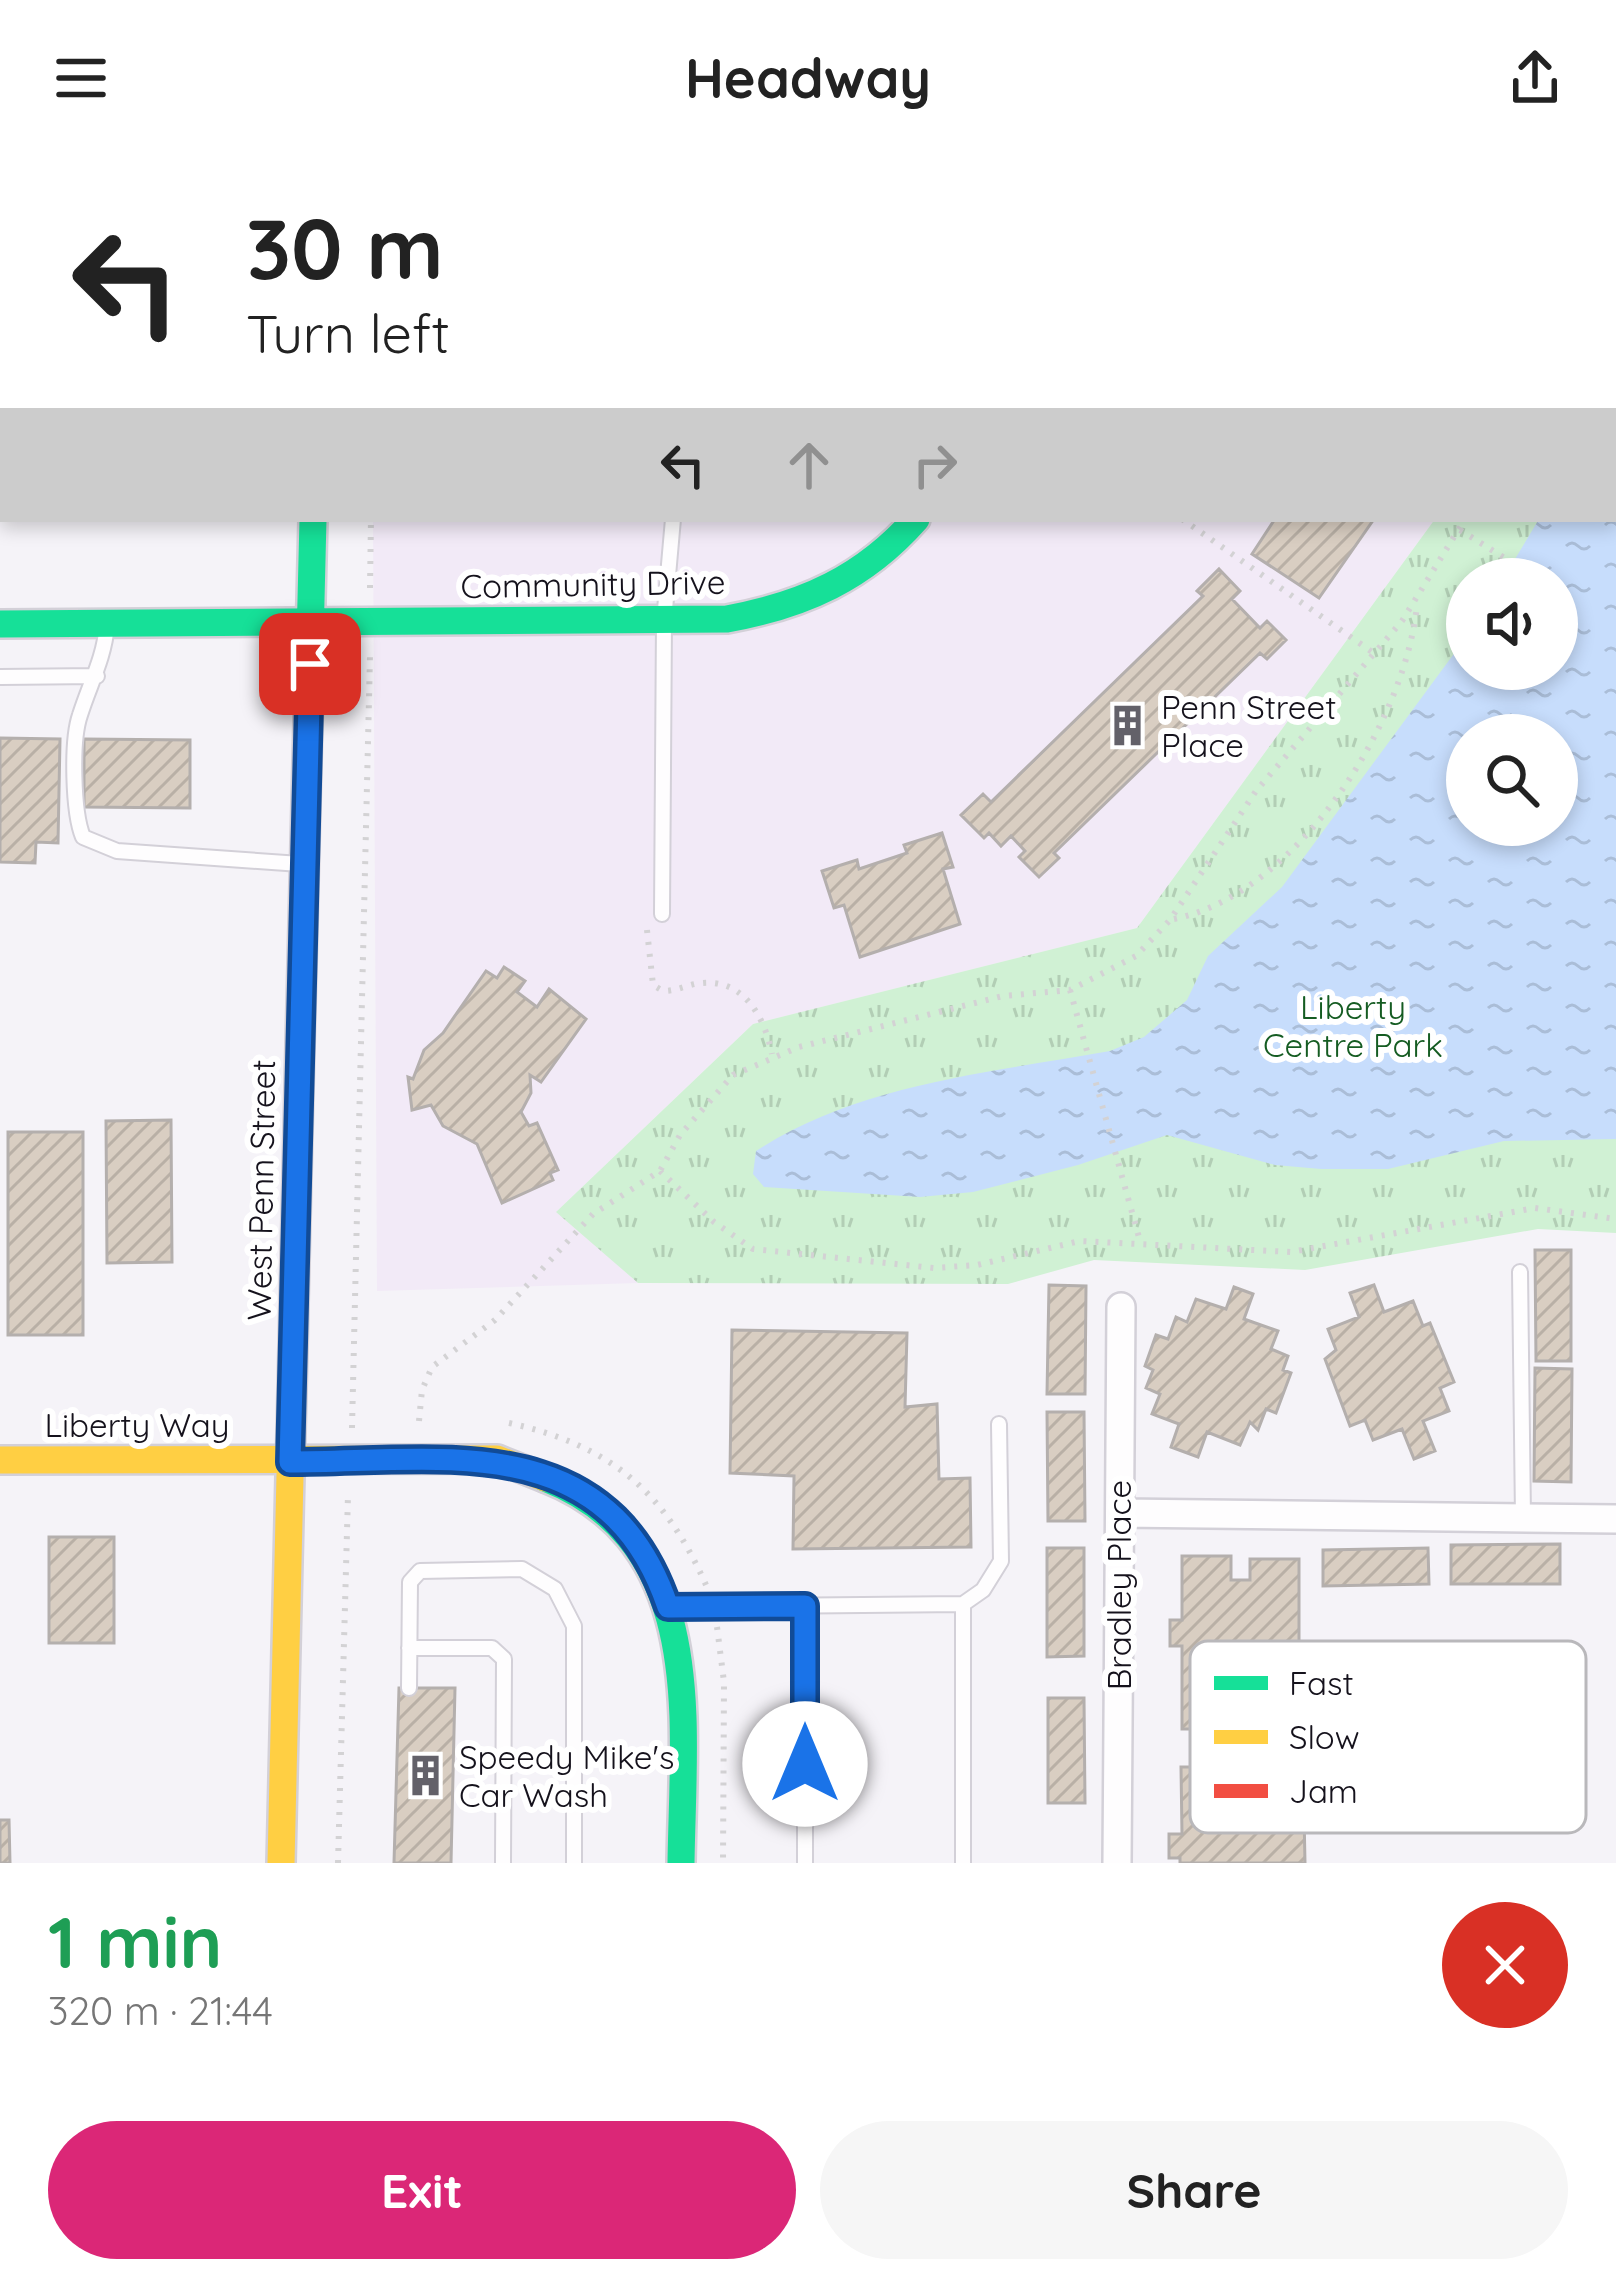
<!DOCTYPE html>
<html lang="en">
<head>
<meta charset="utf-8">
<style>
	:root { --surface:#fff; --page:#f6f6f6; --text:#222; --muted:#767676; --accent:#db2777 }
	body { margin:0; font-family:Quicksand,sans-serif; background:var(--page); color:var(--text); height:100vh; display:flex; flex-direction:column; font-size:45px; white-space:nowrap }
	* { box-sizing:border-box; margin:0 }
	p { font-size:39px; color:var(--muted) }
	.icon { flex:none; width:66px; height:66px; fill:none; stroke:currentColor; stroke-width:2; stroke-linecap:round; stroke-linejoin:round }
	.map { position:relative; height:1707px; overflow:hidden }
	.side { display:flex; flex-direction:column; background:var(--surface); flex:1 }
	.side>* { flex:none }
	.top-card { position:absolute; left:0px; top:0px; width:1617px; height:366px; box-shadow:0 6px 18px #0003; background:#fff; color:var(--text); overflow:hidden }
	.fabs { position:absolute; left:1446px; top:402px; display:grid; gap:24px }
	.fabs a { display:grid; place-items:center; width:132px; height:132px; border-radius:50%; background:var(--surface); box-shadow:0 6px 18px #0003; font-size:60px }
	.pin { position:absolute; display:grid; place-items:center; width:102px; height:102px; color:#fff; margin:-51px; border-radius:24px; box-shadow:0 6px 18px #0006 }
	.me { position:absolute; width:132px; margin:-66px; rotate:0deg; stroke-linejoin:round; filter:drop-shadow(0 0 9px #0008) }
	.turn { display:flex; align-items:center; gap:42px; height:252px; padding:0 48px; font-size:54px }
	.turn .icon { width:156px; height:156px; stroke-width:2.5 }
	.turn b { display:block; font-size:84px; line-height:102px }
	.lanes { display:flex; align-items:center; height:114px; padding:0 48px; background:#0003; justify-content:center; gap:60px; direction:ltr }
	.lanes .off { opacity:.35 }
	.round { display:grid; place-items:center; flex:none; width:126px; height:126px; border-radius:63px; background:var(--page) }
	.overview { display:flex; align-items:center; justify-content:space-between; height:204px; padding:0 48px }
	h1 { font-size:72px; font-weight:800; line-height:90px; color:#1e9e55 }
	.primary-button { display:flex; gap:24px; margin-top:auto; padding:24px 48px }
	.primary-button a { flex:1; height:138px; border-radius:72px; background:var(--accent); color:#fff; font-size:48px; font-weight:800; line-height:138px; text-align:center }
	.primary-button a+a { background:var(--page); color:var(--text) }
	header { display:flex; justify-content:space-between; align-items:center; height:156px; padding:0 48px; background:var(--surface); font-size:54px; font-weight:800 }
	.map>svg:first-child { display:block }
</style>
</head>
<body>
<header><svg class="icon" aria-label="menu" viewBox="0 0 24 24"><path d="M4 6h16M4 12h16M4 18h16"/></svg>Headway<svg class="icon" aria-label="share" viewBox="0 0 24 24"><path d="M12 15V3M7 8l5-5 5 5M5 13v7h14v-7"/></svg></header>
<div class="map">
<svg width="1616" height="1707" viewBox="0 0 1616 1707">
	<defs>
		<pattern id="park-tufts" width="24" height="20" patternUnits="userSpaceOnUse" patternTransform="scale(3)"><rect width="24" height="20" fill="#d0f1d4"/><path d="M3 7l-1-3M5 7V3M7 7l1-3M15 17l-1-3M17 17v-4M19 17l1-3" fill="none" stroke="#b2ceb5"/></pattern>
		<pattern id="water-ripples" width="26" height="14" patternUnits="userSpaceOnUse" patternTransform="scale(3)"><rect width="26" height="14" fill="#c7ddfc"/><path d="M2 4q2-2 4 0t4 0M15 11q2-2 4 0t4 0" fill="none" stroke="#aabdd7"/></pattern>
		<pattern id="building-hatch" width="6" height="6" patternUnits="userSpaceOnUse" patternTransform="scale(3)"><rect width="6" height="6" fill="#d9cec2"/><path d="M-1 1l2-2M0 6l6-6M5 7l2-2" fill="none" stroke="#b9b0a6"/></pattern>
	</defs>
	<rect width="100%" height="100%" fill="#f5f3f8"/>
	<path fill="#f2eaf7" d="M372 0H1616V145L1614 3Z
		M373 363H1435L1137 772 753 868 557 1055 638 1127 377 1135Z"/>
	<path fill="url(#park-tufts)" fill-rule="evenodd" d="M1616 145V1077L1538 1073 1305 1114 1094 1104 1008 1128 638 1127 556 1056 753 868 1137 772 1435 363H1614ZM1467 423H1557V513H1467ZM1467 579H1557V669H1467Z"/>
	<path fill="url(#water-ripples)" fill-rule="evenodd" d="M1616 257V983L1504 985 1388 1013H1321L1275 1009 1167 979 1078 1009 973 1036 920 1041 764 1031 753 1018 756 995C861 927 989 917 1110 895L1144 881 1187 844 1208 800 1282 731 1467 480V513H1557V423H1503L1539 363H1614ZM1467 579H1557V669H1467Z"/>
	<path fill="url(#building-hatch)" stroke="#b4afad" stroke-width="3" d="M736 0H824V3H736Z
		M1553 0H1616V60L1614 3Z
		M0 26H3V182H0Z
		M1275 363H1374L1319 442 1252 398Z
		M1219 413 1240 435 1232 443 1260 472 1267 465 1286 484 1267 503 1260 497 1054 697 1059 702 1039 721 1019 701 1025 695 1011 680 1001 690 989 677 984 682 961 659 983 638 991 646 1203 440 1197 435Z
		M0 582 60 583 58 687 36 686 35 707 0 706Z
		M84 583 190 584V652L84 651Z
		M942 677 953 711 943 713 960 768 860 801 844 749 834 752 822 715 857 704 859 713 907 697 904 689Z
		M504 811 525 825 517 836 537 851 549 833 586 863 541 926 530 919 531 937 521 956 529 970 537 967 558 1014 550 1017 553 1024 502 1047 477 988 443 970 431 949 412 954 408 921 413 923 424 894 443 877 486 815 497 822Z
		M171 964 172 1106 107 1107 106 965Z
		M8 976H83V1179H8Z
		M1535 1094H1571V1205H1536Z
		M1049 1129 1086 1130 1085 1238H1047Z
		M1374 1129 1384 1156 1413 1145 1423 1170 1430 1167 1454 1226 1440 1232 1449 1255 1423 1265 1435 1295 1414 1303 1402 1273 1373 1284 1365 1264 1350 1270 1325 1203 1336 1194 1328 1173 1359 1161 1350 1137Z
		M1234 1131 1253 1138 1244 1163 1278 1175 1271 1193 1288 1200 1283 1214 1291 1217 1276 1257 1266 1253 1258 1274 1250 1266 1240 1289 1207 1276 1198 1301 1171 1291 1179 1268 1152 1258 1160 1238 1146 1232 1153 1214 1145 1210 1156 1179 1168 1183 1176 1161 1187 1166 1196 1143 1226 1153Z
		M732 1174 907 1177 905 1251 937 1248 939 1323 970 1322 971 1391 793 1393 794 1320 730 1317Z
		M1535 1212 1572 1213 1571 1326 1534 1325Z
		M1047 1256H1084L1085 1365H1048Z
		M49 1381H114V1487H49Z
		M1560 1388V1428H1451V1389Z
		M1047 1392H1084V1500L1047 1501Z
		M1428 1392 1429 1428 1323 1430V1394Z
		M1182 1400H1231V1424H1250V1403H1299V1568H1246V1540H1235V1573H1182V1490H1170V1464H1182Z
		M399 1532H455L451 1707H394Z
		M1048 1542H1084L1085 1647H1048Z
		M1246 1609H1303L1305 1707H1180V1702H1169V1678H1182L1181 1611H1233V1634H1246Z
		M0 1664H9L10 1707H0Z"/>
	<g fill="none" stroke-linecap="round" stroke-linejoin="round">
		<defs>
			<path id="lane" d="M161 0V3
				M681 3V0
				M890 3V0
				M107 469C104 503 90 527 80 559 71 585 73 657 83 681L117 695 300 708
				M0 521 97 520
				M662 758 664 465 673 363
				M1520 1116 1523 1362
				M963 1448 983 1434 1001 1405 999 1268
				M805 1450V1707
				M673 1451 963 1448V1707
				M409 1492H492L504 1503 503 1707
				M409 1532 410 1426 420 1415 522 1413 555 1433 574 1470V1707"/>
			<path id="street" d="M992 3V0
				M1120 1357 1616 1363
				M1117 1707 1121 1151"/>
			<path id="fast" d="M0 468 727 463C804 449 864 422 916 363
				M300 889 313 363
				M545 1322C708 1386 683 1564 681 1707"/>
			<path id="slow" d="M0 1304 497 1303 545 1322
				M281 1707 300 889"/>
			<path id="jam" d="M317 0V3"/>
		</defs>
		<use href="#lane" stroke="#d3d0d8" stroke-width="18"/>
		<use href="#street" stroke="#d3d0d8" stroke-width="32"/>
		<use href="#fast" stroke="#d3d0d8" stroke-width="32"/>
		<use href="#slow" stroke="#d3d0d8" stroke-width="32"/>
		<use href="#jam" stroke="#d3d0d8" stroke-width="32"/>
		<path stroke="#d3d2d4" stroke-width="6" stroke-dasharray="3 9" stroke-linecap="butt" d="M379 3V0
			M1614 159 1616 158
			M1182 363 1375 498
			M1460 374 1538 423
			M370 432 371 363
			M1174 763C1297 738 1405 567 1417 449
			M647 774 653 829 663 835C678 835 688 828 702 827 745 823 765 863 772 898
			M1070 834 1140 1085
			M660 1015 714 1066 753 1093 934 1112 977 1109 1080 1085 1291 1096 1535 1052 1616 1063
			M419 1265 422 1234 432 1211 495 1164 593 1058 660 1015 680 979 733 919 799 891 1003 840 1070 834 1136 800 1170 764 1256 635 1402 465 1465 363
			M509 1267C609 1289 664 1334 706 1429
			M352 1272 370 500
			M717 1471 724 1526 723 1707
			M338 1707 348 1339"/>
		<use href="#lane" stroke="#fefdfe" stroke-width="14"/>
		<use href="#street" stroke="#fefdfe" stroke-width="27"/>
		<use href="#fast" stroke="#16e098" stroke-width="27"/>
		<use href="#slow" stroke="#ffcf43" stroke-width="27"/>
		<use href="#jam" stroke="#f24e42" stroke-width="27"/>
	</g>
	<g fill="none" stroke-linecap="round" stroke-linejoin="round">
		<defs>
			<path id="route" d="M310 508 290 1306C440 1306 607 1270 668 1451L805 1450V1608"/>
		</defs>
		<use href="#route" stroke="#114b97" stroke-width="30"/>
		<use href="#route" stroke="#1a73e8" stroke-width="21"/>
	</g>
	<defs>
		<symbol id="building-bare" viewBox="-9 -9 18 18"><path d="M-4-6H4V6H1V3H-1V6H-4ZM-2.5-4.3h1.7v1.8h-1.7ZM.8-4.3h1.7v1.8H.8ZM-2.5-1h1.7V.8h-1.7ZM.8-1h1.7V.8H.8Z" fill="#636169" stroke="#fff" stroke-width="2.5" paint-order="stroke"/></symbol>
	</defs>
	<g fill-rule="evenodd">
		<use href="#building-bare" x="1098" y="540" width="59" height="59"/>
		<use href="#building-bare" x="396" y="1590" width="59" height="59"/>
	</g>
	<g text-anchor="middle" stroke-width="12" stroke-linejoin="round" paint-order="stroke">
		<g font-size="33" fill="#15121c" stroke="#fff">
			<text transform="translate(593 428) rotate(-1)" y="12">Community Drive</text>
			<text transform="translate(261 1034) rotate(-89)" y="12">West Penn Street</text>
			<text x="137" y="1281">Liberty Way</text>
			<text transform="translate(1119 1429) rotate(-90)" y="12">Bradley Place</text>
		</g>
		<g font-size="33" fill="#15121c" stroke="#fff" text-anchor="start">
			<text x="1161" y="563">Penn Street<tspan x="1161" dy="38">Place</tspan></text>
			<text x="459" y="1613">Speedy Mike's<tspan x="459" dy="38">Car Wash</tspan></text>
		</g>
		<g font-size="33" fill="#155c22" stroke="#fff">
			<text x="1353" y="863">Liberty<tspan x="1353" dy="38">Centre Park</tspan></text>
		</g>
	</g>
	<rect x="1190" y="1485" width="396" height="192" rx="18" fill="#fff" stroke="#b9b8bb" stroke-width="3"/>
	<rect x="1214" y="1520" width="54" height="14" fill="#16e098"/>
	<rect x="1214" y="1574" width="54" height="14" fill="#ffcf43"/>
	<rect x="1214" y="1628" width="54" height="14" fill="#f24e42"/>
	<g font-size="33" fill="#15121c">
		<text x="1289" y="1539">Fast</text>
		<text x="1289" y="1593">Slow</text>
		<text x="1289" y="1647">Jam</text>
	</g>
</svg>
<div class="fabs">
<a><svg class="icon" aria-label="sound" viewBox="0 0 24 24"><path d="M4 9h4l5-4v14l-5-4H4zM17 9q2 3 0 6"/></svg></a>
<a><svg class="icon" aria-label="search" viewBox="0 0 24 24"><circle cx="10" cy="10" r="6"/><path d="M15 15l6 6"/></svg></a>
</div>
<div class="pin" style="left:310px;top:508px;background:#d93025"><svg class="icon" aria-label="arrive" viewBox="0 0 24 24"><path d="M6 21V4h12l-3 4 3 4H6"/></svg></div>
<svg class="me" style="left:805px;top:1608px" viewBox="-20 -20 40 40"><circle r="19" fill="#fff"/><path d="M0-13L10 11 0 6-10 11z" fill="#1a73e8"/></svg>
<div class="top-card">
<div class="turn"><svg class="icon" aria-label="left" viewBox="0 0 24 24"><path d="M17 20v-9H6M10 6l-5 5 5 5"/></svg><div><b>30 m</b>Turn left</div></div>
<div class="lanes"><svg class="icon" aria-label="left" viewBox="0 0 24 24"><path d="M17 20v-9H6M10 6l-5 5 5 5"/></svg><svg class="icon off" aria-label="ahead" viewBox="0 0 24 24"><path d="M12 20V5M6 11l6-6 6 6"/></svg><svg class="icon off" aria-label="right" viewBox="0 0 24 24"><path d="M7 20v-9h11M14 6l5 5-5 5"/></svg></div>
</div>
</div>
<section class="side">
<div class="overview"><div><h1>1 min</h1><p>320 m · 21:44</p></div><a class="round" style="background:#d93025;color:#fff"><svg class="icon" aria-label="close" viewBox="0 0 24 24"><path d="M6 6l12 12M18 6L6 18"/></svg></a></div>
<div class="primary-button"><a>Exit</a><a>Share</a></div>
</section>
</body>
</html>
